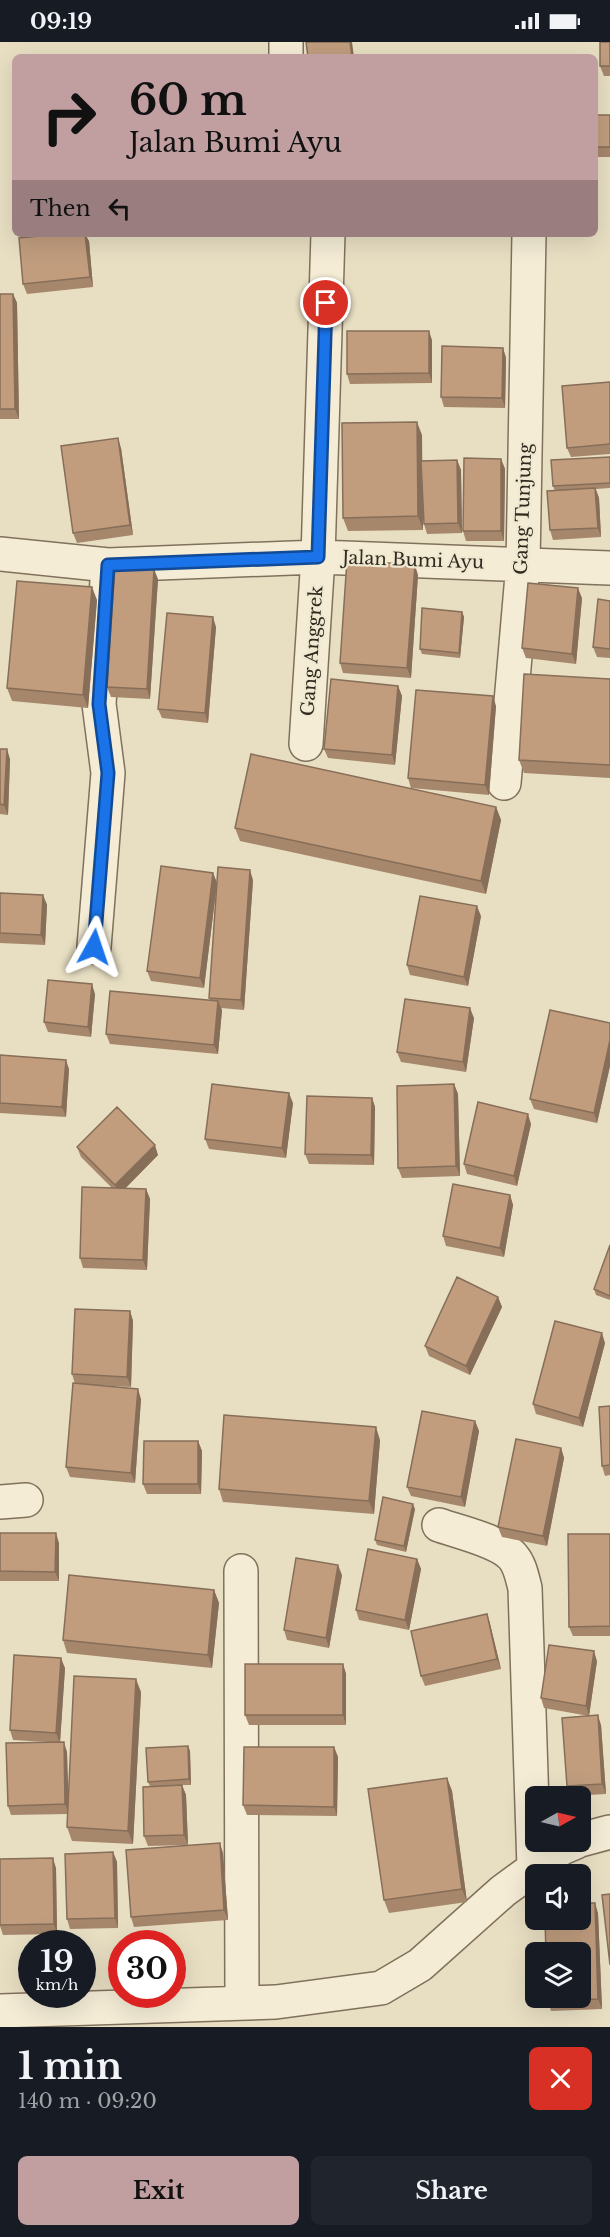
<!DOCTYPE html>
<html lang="en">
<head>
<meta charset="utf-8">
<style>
	:root { --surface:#171b24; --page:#20242c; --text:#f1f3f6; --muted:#9ea1a6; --accent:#c19e9f }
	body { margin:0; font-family:"Libre Baskerville",serif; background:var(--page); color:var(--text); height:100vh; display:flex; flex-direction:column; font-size:22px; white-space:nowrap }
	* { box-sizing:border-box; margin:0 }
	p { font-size:20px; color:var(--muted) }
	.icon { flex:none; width:33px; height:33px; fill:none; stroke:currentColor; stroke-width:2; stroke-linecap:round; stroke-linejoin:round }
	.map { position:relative; height:1985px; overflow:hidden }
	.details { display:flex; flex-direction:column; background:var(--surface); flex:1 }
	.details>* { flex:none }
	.hud { position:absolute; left:12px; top:12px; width:586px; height:183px; border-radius:9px; box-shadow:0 6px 24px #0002; background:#c19e9f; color:#111; overflow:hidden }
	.needle { width:39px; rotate:82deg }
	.fabs { position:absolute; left:525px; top:1744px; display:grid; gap:12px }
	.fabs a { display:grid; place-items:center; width:66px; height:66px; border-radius:9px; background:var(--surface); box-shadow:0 6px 24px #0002; font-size:30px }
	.speed { position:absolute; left:18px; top:1888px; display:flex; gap:12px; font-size:30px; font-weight:700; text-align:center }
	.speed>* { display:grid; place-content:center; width:78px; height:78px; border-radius:50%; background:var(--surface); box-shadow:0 6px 24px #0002; line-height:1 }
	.speed small { font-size:15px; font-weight:400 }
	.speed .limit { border:9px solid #d22; background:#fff; color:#111 }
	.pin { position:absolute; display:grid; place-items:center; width:51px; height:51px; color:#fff; margin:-26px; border:3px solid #fff; border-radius:50%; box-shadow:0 2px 6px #0007 }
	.me { position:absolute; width:66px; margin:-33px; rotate:5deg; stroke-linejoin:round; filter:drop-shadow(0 0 4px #0008) }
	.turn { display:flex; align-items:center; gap:21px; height:126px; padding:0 18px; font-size:27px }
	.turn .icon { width:78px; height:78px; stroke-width:2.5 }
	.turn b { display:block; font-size:42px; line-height:51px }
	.then { display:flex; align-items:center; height:57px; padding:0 18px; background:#0003; gap:12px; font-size:22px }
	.round { display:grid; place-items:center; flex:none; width:63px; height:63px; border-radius:9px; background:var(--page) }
	.overview { display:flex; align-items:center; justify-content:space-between; height:102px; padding:0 18px }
	h1 { font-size:36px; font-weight:700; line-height:45px }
	.action { display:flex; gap:12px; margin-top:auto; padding:12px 18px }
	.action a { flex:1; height:69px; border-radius:9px; background:var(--accent); color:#111; font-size:24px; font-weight:700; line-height:69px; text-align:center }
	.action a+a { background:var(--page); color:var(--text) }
	.status { display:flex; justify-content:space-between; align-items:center; height:42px; padding:0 30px; background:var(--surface); direction:ltr }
	.status svg { height:16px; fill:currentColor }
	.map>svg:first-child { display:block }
</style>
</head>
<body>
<div class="status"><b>09:19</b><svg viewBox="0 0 49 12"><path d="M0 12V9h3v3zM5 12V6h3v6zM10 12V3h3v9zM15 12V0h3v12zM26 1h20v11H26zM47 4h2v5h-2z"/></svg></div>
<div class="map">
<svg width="610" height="1985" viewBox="0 0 610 1985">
	<rect width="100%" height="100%" fill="#e8dfc3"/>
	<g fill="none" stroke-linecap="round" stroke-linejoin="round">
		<defs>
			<path id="minor" d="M286 0V15
				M0 512 108 523 318 515 610 526
				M306 702 318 515 328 192
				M504 741 523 522 529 192
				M94 905 108 731 99 662 108 523
				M0 1460 26 1458
				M439 1483C459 1490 500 1499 513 1515 520 1523 522 1535 525 1546L534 1826
				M241 1529 242 1961
				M580 1798 610 1790
				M0 1969 276 1960 381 1946 420 1923 503 1849 562 1806 576 1800"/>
		</defs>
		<use href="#minor" stroke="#80715c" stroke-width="36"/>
		<use href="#minor" stroke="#f4ecd5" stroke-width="33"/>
	</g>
	<path fill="#a6876c" d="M610 0V34H604L600 24Z
		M596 73H610V115H596Z
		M89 199 93 245 27 252 23 242Z
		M0 252H13L17 261 19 377H0Z
		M432 298V341L350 342 347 332Z
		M503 306 506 316 505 366 444 365 441 355Z
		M610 340V412L571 415 567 406Z
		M422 393V419L457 418 461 428 462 491 427 492 424 482 423 462V488L348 489 343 476Z
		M121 406 133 493 77 501 73 491Z
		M610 415V446L596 447 599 456 601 495 553 498 550 488 555 449 553 444Z
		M501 417 505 427 504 499H466L463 489Z
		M418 533 411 636 343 631 340 621Z
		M158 537 150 657 111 655 107 645Z
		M582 556 576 622 526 616 522 606Z
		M97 558 88 666 12 659 7 646Z
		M610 559V616L597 615 593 605Z
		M462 570 464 575 460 616 422 612 420 607Z
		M216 585 208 681 162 676 158 667Z
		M610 637V736L524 731 519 718Z
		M398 644 402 654 395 723 328 716 324 707Z
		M496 664 489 753 411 746 408 736Z
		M0 707 10 717 8 773 0 772Z
		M496 765 501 778 486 852 240 799 235 786Z
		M213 831 217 841 204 946 151 939 147 929Z
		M253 838 244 968 221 966 222 968 218 1012 110 1002 106 992 210 958 209 956Z
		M0 851 43 853 47 863 45 903 0 901Z
		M481 874 468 944 410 933 407 923Z
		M95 952 91 995 48 990 44 980Z
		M474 976 466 1030 401 1020 397 1010Z
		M610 981V1024L597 1081 534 1067 530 1057Z
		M0 1013 69 1027 66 1075 0 1071Z
		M454 1042 458 1052 460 1134 402 1136 398 1126Z
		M372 1056 375 1065 374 1123 309 1122 305 1112Z
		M293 1061 286 1116 209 1107 205 1097Z
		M531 1082 517 1144 467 1132 464 1122Z
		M77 1105 158 1113 125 1146 146 1147 150 1157 147 1228 83 1226 80 1216 112 1146 81 1115Z
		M510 1153 513 1163 504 1215 446 1204 443 1194Z
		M610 1203V1258L596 1253 594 1247Z
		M498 1255 502 1265 470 1333 429 1314 425 1304Z
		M130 1269 133 1279 131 1345 95 1343 141 1357 135 1441 70 1435 66 1425 75 1342 72 1332Z
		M605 1301 583 1385 536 1372 533 1362Z
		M610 1364V1433L605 1434 602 1424Z
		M475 1379 479 1389 465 1465 411 1454 407 1445Z
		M380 1398 374 1472 223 1460 219 1447Z
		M198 1399 202 1409 201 1452H147L143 1442Z
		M561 1406 564 1416 547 1504 502 1495 498 1485Z
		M415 1467 406 1510 377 1503 375 1498Z
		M0 1491 59 1501V1539H0Z
		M610 1492V1594H573L569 1585Z
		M417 1517 421 1527 409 1588 359 1578 356 1568Z
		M342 1533 329 1606 287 1598 284 1588Z
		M214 1548 219 1561 212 1626 67 1611 63 1598Z
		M487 1572 490 1582 501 1627 425 1644 421 1634Z
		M597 1619 589 1674 544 1666 541 1656Z
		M343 1622 346 1632V1683H249L245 1673Z
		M65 1626 60 1700 67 1710 68 1757 141 1650 133 1802 72 1799 67 1785 68 1772 11 1773 8 1764 47 1700 13 1698 10 1688Z
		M601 1683 606 1752 570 1754 567 1744Z
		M188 1704 190 1709 191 1743H182L186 1753 188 1803 148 1804 144 1794 150 1744 148 1740Z
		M334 1705 338 1715 337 1774 247 1773 243 1763Z
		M447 1736 452 1749 467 1860 389 1871 384 1858Z
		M113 1810 117 1820 118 1886 70 1887 67 1877Z
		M223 1811 228 1878 134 1885 131 1875Z
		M0 1817 56 1826 57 1892 3 1893 0 1884Z
		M598 1871 602 1967 551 1969 548 1959Z"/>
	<path fill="#876e58" d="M350 0H352L354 15H352Z
		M85 192 89 199 93 245 90 235Z
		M13 252 17 261 19 377 15 367Z
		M429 289 432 298V341L429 331Z
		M503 306 506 316 505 366 502 356Z
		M417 380 422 393 423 488 418 474Z
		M118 396 121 406 133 493 130 483Z
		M501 417 505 427 504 499 501 489Z
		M457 418 461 428 462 491 458 481Z
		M595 446 599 456 601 495 598 486Z
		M415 523 418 533 411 636 407 626Z
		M154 527 158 537 150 657 147 647Z
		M92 545 97 558 88 666 83 653Z
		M578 546 582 556 576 622 572 612Z
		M462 570 464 575 460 616 459 611Z
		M213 575 216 585 208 681 205 671Z
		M398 644 402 654 395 723 392 713Z
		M493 654 496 664 489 753 485 743Z
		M7 707 10 717 8 773 4 763Z
		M496 765 501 778 486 852 481 839Z
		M250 828 253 838 244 968 241 958Z
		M213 831 217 841 204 946 200 936Z
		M43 853 47 863 45 903 41 893Z
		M477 864 481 874 468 944 464 935Z
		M92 942 95 952 91 995 88 985Z
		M218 959 222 968 218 1012 214 1003Z
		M470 966 474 976 466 1030 463 1020Z
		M610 998V1024L597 1081 594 1071Z
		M66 1018 69 1027 66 1075 62 1065Z
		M454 1042 458 1052 460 1134 456 1124Z
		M289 1051 293 1061 286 1116 282 1106Z
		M372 1056 375 1065 374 1123 371 1113Z
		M528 1072 531 1082 517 1144 514 1134Z
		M155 1103 158 1113 119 1153 115 1143Z
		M146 1147 150 1157 147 1228 143 1218Z
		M510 1153 513 1163 504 1215 500 1206Z
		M498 1255 502 1265 470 1333 466 1324Z
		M130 1269 133 1279 131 1345 127 1335Z
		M602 1291 605 1301 583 1385 579 1376Z
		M138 1347 141 1357 135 1441 131 1431Z
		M475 1379 479 1389 465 1465 461 1455Z
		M376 1385 380 1398 374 1472 369 1459Z
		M198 1399 202 1409 201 1452 198 1442Z
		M561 1406 564 1416 547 1504 543 1494Z
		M413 1462 415 1467 406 1510 404 1504Z
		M56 1491 59 1501V1539L55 1530Z
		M417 1517 421 1527 409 1588 405 1578Z
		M338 1523 342 1533 329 1606 326 1596Z
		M214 1548 219 1561 212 1626 208 1613Z
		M487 1572 490 1582 501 1627 497 1617Z
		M594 1609 597 1619 589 1674 586 1664Z
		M61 1616 65 1626 60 1701 56 1691Z
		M343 1622 346 1632V1683L343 1673Z
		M136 1637 141 1650 133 1802 128 1789Z
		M598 1673 601 1683 606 1752 602 1742Z
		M64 1700 67 1710 69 1772 65 1762Z
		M188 1704 190 1709 191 1743 189 1737Z
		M334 1705 338 1715 337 1774 334 1765Z
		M447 1736 452 1749 467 1860 462 1847Z
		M182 1743 186 1753 188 1803 184 1793Z
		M220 1801 223 1811 228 1878 224 1868Z
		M113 1810 117 1820 118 1886 115 1876Z
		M53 1816 56 1826 57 1892 54 1882Z
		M595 1861 598 1871 602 1967 598 1957Z"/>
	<path fill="#c19d7e" stroke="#876e58" stroke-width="1.5" d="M306 0H350L352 15H308Z
		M600 0H610V24H600Z
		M596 73H610V105H596Z
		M59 192H85L90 235 23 242 19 196Z
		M0 252H13L15 367H0Z
		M347 289H429V331L347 332Z
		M442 304 503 306 502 356 441 355Z
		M610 340V402L567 406 562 344Z
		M417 380 418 474 343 476 342 381Z
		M118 396 130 483 73 491 61 404Z
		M610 415V441L553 444 551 418Z
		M464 416 501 417V489H463Z
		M457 418 458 481 424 482 421 419Z
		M595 446 598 486 550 488 547 449Z
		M347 518 415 523 407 626 340 621Z
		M115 524 154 527 147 647 107 645Z
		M17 539 92 545 83 653 7 646Z
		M528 541 578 546 572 612 522 606Z
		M598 557 610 559V607L593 605Z
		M422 566 462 570 459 611 420 607Z
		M167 571 213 575 205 671 158 667Z
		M524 632 610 637V723L519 718Z
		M331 637 398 644 392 713 324 707Z
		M416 648 493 654 485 743 408 736Z
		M0 707H7L4 763 0 762Z
		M251 712 496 765 481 839 235 786Z
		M161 824 213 831 200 936 147 929Z
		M218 825 250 828 241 958 209 956Z
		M0 851 43 853 41 893 0 891Z
		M420 854 477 864 464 935 407 923Z
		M48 938 92 942 88 985 44 980Z
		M110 949 218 959 214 1003 106 992Z
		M405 957 470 966 463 1020 397 1010Z
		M550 968 610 981V998L594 1071 530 1057Z
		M0 1013 66 1018 62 1065 0 1061Z
		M212 1042 289 1051 282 1106 205 1097Z
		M454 1042 456 1124 398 1126 397 1044Z
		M307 1054 372 1056 371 1113 305 1112Z
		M478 1060 528 1072 514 1134 464 1122Z
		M117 1065 155 1103 115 1143 77 1105Z
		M453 1142 510 1153 500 1206 443 1194Z
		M82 1145 146 1147 143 1218 80 1216Z
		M610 1203V1254L594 1247Z
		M457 1235 498 1255 466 1324 425 1304Z
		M75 1267 130 1269 127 1335 72 1332Z
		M555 1279 602 1291 579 1376 533 1362Z
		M73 1341 138 1347 131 1431 66 1425Z
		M610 1364V1423L602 1424 599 1365Z
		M422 1369 475 1379 461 1455 407 1445Z
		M224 1373 376 1385 369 1459 219 1447Z
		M516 1397 561 1406 543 1494 498 1485Z
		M144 1399H198V1442H143Z
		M383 1455 413 1462 404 1504 375 1498Z
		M0 1491H56L55 1530 0 1529Z
		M568 1492H610V1584L569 1585Z
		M368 1507 417 1517 405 1578 356 1568Z
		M296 1516 338 1523 326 1596 284 1588Z
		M69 1533 214 1548 208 1613 63 1598Z
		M487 1572 497 1617 421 1634 411 1589Z
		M549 1603 594 1609 586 1664 541 1656Z
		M14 1613 61 1616 56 1691 10 1688Z
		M245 1622H343V1673H245Z
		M74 1634 136 1637 128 1789 67 1785Z
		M598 1673 602 1742 567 1744 562 1676Z
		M64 1700 65 1762 8 1764 6 1701Z
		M188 1704 189 1737 148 1740 146 1706Z
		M244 1705H334V1765L243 1763Z
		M447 1736 462 1847 384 1858 368 1747Z
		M182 1743 184 1793 144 1794 143 1745Z
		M220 1801 224 1868 131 1875 126 1808Z
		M113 1810 115 1876 67 1877 65 1812Z
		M53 1816 54 1882 0 1883V1817Z
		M610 1852V1923L602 1853Z
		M580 1861H595L598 1957 548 1959V1956H580V1911H546L545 1878H580Z"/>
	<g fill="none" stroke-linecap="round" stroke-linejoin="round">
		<defs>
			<path id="route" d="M94 905 108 731 99 662 108 523 318 515 326 261"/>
		</defs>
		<use href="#route" stroke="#114b97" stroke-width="15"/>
		<use href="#route" stroke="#1a73e8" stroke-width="10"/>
	</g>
	<g text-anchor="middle" stroke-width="4.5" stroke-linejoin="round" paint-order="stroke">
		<g font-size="18" fill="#32291e" stroke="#f0e9d2">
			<text transform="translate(523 467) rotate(-88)" y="6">Gang Tunjung</text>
			<text transform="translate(413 518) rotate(2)" y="6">Jalan Bumi Ayu</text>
			<text transform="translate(312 609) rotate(-86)" y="6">Gang Anggrek</text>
		</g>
	</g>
</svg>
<div class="fabs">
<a><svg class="needle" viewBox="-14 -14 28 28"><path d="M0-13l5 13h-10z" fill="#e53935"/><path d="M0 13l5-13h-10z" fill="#9ea1a6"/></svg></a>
<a><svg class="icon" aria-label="sound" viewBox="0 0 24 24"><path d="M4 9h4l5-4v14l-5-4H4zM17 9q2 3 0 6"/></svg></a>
<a><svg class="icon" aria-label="layers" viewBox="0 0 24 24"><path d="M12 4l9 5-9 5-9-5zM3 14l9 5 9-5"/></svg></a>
</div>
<div class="speed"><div>19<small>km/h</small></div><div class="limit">30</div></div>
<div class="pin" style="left:326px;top:261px;background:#d93025"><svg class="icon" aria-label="arrive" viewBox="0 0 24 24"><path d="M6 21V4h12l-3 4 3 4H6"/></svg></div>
<svg class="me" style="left:94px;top:905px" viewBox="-20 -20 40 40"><path d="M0-17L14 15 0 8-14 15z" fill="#1a73e8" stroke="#fff" stroke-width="4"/></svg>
<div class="hud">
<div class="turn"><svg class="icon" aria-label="right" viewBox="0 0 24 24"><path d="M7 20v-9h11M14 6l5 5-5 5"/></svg><div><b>60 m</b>Jalan Bumi Ayu</div></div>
<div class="then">Then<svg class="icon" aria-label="left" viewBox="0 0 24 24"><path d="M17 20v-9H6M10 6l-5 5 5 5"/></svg></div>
</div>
</div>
<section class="details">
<div class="overview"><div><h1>1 min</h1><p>140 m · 09:20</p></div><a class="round" style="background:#d93025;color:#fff"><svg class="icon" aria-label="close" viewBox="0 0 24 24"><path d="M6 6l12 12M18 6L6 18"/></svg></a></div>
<div class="action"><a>Exit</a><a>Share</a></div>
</section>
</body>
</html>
